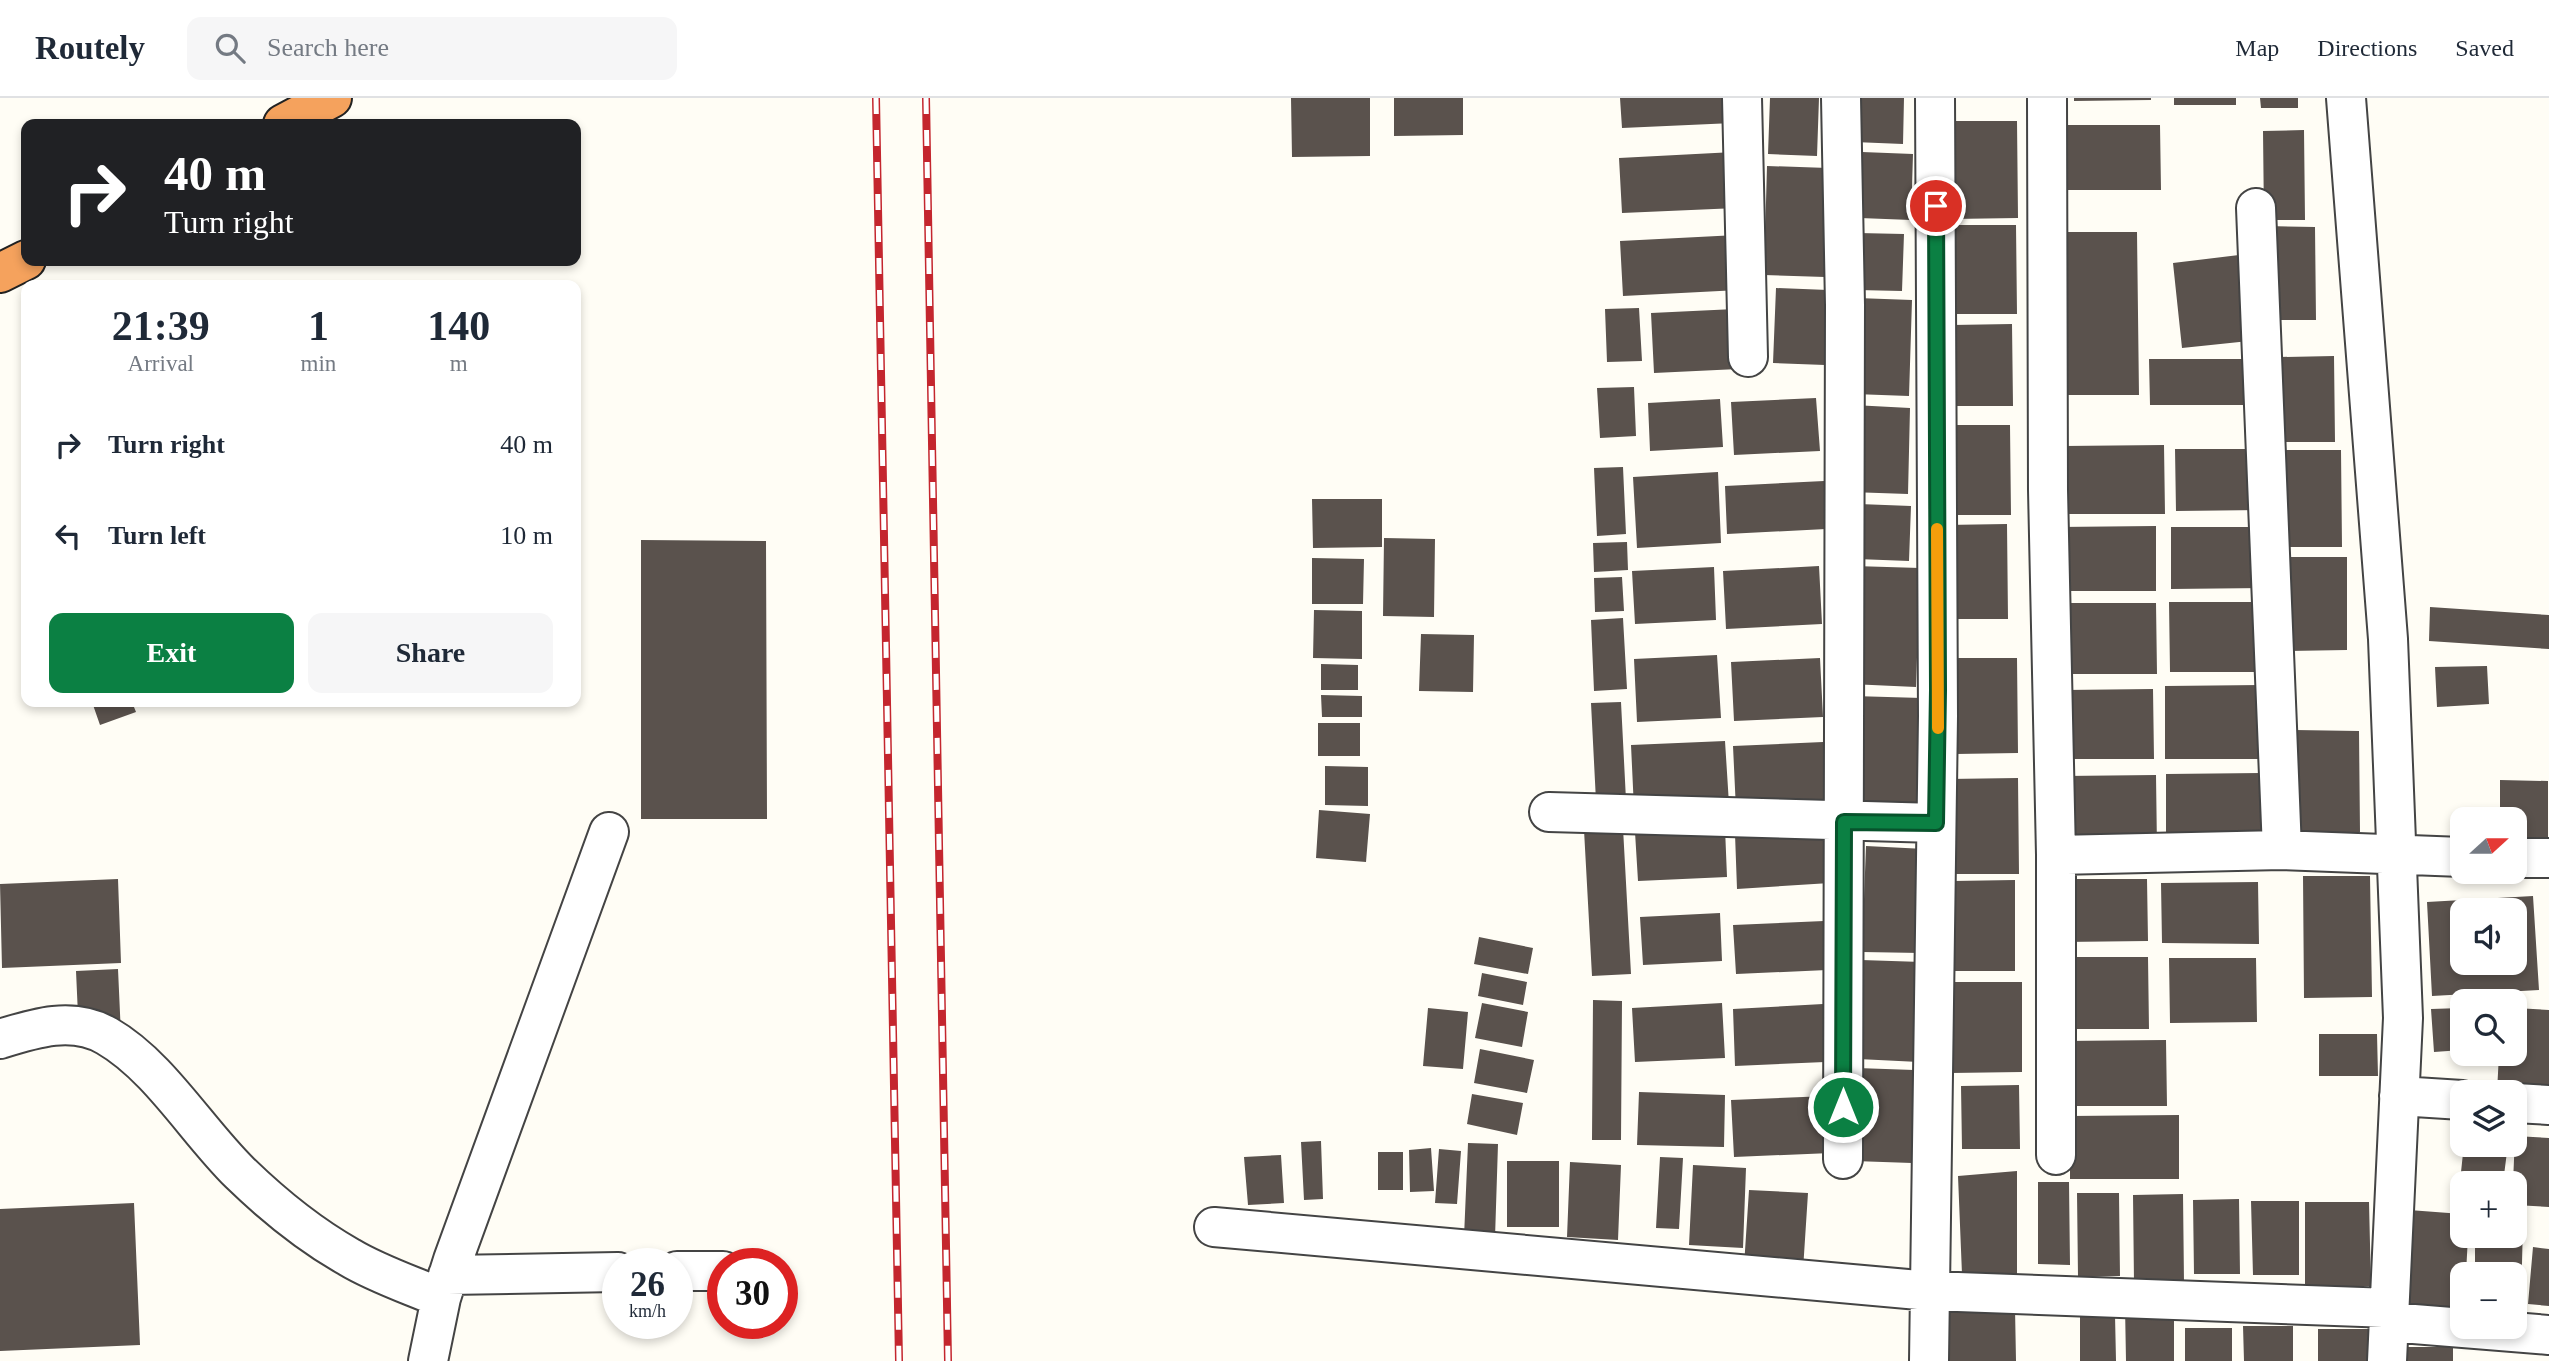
<!DOCTYPE html>
<html lang="en">
<head>
<meta charset="utf-8">
<style>
	:root { --surface:#fff; --page:#f6f6f7; --text:#1f2937; --muted:#747a83; --line:#e0e1e3; --accent:#0b8043 }
	body { margin:0; font-family:"Times New Roman",serif; background:var(--page); color:var(--text); height:100vh; display:flex; flex-direction:column; font-size:26px; white-space:nowrap }
	* { box-sizing:border-box; margin:0 }
	p { font-size:23px; color:var(--muted) }
	.icon { flex:none; width:38px; height:38px; fill:none; stroke:currentColor; stroke-width:2; stroke-linecap:round; stroke-linejoin:round }
	.map { position:relative; flex:1; overflow:hidden }
	.side { position:absolute; left:21px; top:182px; width:560px; height:427px; display:flex; flex-direction:column; background:var(--surface); border-radius:14px; box-shadow:0 4px 10px #0003 }
	.side>* { flex:none }
	.hud { position:absolute; left:21px; top:21px; width:560px; height:147px; border-radius:14px; box-shadow:0 4px 10px #0003; background:#202124; color:#fff; overflow:hidden }
	.needle { width:46px; rotate:69deg }
	.buttons { position:absolute; left:2450px; top:709px; display:grid; gap:14px }
	.buttons a { display:grid; place-items:center; width:77px; height:77px; border-radius:14px; background:var(--surface); box-shadow:0 4px 10px #0003; font-size:35px }
	.speed { position:absolute; left:602px; top:1150px; display:flex; gap:14px; font-size:35px; font-weight:700; text-align:center }
	.speed>* { display:grid; place-content:center; width:91px; height:91px; border-radius:50%; background:var(--surface); box-shadow:0 4px 10px #0003; line-height:1 }
	.speed small { font-size:18px; font-weight:400 }
	.speed .limit { border:10px solid #d22; background:#fff; color:#111 }
	.pin { position:absolute; display:grid; place-items:center; width:60px; height:60px; color:#fff; margin:-30px; border:4px solid #fff; border-radius:50%; box-shadow:0 2px 7px #0007 }
	.me { position:absolute; width:77px; margin:-38px; rotate:0deg; stroke-linejoin:round; filter:drop-shadow(0 0 5px #0008) }
	.turn { display:flex; align-items:center; gap:24px; height:147px; padding:0 28px; font-size:32px }
	.turn .icon { width:91px; height:91px; stroke-width:2.5 }
	.turn b { display:block; font-size:49px; line-height:60px }
	.eta { display:flex; justify-content:space-evenly; align-items:center; height:119px; text-align:center }
	.eta b { font-size:42px; font-weight:600; line-height:49px }
	.button { display:flex; gap:14px; margin-top:auto; padding:14px 28px }
	.button a { flex:1; height:80px; border-radius:14px; background:var(--accent); color:#fff; font-size:28px; font-weight:600; line-height:80px; text-align:center }
	.button a+a { background:var(--page); color:var(--text) }
	ul { padding:0; list-style:none }
	li { display:flex; align-items:center; gap:21px; height:91px; padding:0 28px }
	li div { flex:1 }
	li b { display:block; font-size:26px }
	li em { font-style:normal }
	header { display:flex; align-items:center; gap:42px; box-sizing:border-box; height:98px; padding:0 35px; background:var(--surface); border-bottom:2px solid var(--line) }
	header strong { font-size:33px }
	nav { display:flex; gap:38px; margin-inline-start:auto; font-size:24px }
	.search { width:490px; height:63px; background:var(--page); display:flex; align-items:center; gap:18px; box-sizing:border-box; padding:0 24px; border-radius:14px; color:var(--muted); font-size:26px }
	.map>svg:first-child { display:block }
</style>
</head>
<body>
<header>
<strong>Routely</strong>
<div class="search"><svg class="icon" aria-label="search" viewBox="0 0 24 24"><circle cx="10" cy="10" r="6"/><path d="M15 15l6 6"/></svg>Search here</div>
<nav><a>Map</a><a>Directions</a><a>Saved</a></nav>
</header>
<div class="map">
<svg width="2549" height="1263" viewBox="0 0 2549 1263">
	<rect width="100%" height="100%" fill="#fffdf5"/>
	<path fill="#5a524d" fill-rule="evenodd" d="M1291 0H1370V58L1292 59Z
		M1394 0H1463V37L1394 38Z
		M1620 0H1731L1733 25 1622 30Z
		M1770 0H1819L1817 58 1768 56Z
		M1856 0H1904L1903 46 1854 44Z
		M2074 0H2151V2L2074 3Z
		M2174 0H2236V7H2174Z
		M2260 0H2298V10H2261Z
		M1951 23H2017L2018 120 1952 121Z
		M2063 27H2160L2161 92H2063Z
		M2304 32 2305 122H2264L2263 33Z
		M1734 54 1737 110 1622 115 1619 60Z
		M1862 54 1913 56 1911 122 1860 120Z
		M1767 68 1828 70 1825 179 1764 177Z
		M1949 127H2016L2017 216H1949Z
		M2266 128 2315 129 2316 222H2267Z
		M2058 134H2137L2139 297H2060Z
		M1858 135 1904 136 1902 193 1857 192Z
		M1737 137 1739 192 1623 198 1620 143Z
		M2239 157 2249 243 2182 250 2173 165Z
		M1776 190 1828 192 1825 267 1773 265Z
		M1857 200 1912 202 1909 298 1854 296Z
		M1639 210 1642 263 1607 264 1605 211Z
		M1735 211 1738 271 1654 275 1651 215Z
		M2012 226 2013 308H1953L1952 227Z
		M2334 258 2335 344H2281L2280 259Z
		M2149 261H2253V307H2150Z
		M1634 289 1636 338 1600 340 1597 290Z
		M1816 300 1820 353 1734 357 1731 304Z
		M1720 301 1723 349 1650 353 1648 305Z
		M1853 307 1910 310 1908 396 1850 394Z
		M1946 327H2010L2011 417H1947Z
		M2164 347 2165 416H2065L2064 348Z
		M2175 351H2261L2262 412 2176 413Z
		M2282 352H2341L2342 449H2283Z
		M1623 369 1626 436 1597 438 1594 370Z
		M1718 374 1721 445 1637 450 1633 379Z
		M1824 383 1826 431 1727 436 1725 388Z
		M1312 401H1382V449L1313 450Z
		M1859 406 1911 408 1909 463 1857 461Z
		M2007 426 2008 521H1946L1945 427Z
		M2156 428V493H2059L2058 429Z
		M2171 429H2263L2264 490 2171 491Z
		M1384 440 1435 441 1434 519 1383 518Z
		M641 442 766 443 767 721H641Z
		M1627 444 1628 472 1594 474 1593 445Z
		M2287 459H2347V552L2288 553Z
		M1312 460 1364 461 1363 506H1312Z
		M1819 468 1822 526 1726 531 1723 473Z
		M1854 468 1920 470 1916 589 1850 586Z
		M1714 469 1716 522 1635 526 1632 473Z
		M1622 479 1624 513 1595 514 1594 480Z
		M2169 504H2264L2265 574H2170Z
		M2065 505H2156L2157 576H2066Z
		M2430 509 2549 517V551L2429 543Z
		M1314 512 1362 513V561L1313 560Z
		M1623 520 1627 591 1594 593 1591 522Z
		M1421 536 1474 537 1473 594 1419 593Z
		M1717 557 1721 620 1637 624 1634 561Z
		M1820 560 1823 619 1734 623 1731 564Z
		M1955 560H2017L2018 655 1956 656Z
		M1321 566 1358 567V592H1321Z
		M2487 568 2489 606 2437 609 2435 569Z
		M2261 587V661H2165V588Z
		M2153 591 2154 661H2066L2065 592Z
		M1321 597 1362 598V619H1322Z
		M1853 598 1922 600 1919 710 1849 708Z
		M92 604H132L136 614 100 627Z
		M1621 604 1626 702 1596 703 1591 605Z
		M1318 625H1360V658H1318Z
		M2295 632 2359 633 2360 734H2296Z
		M1725 643 1729 706 1634 711 1631 647Z
		M1823 644 1826 707 1736 712 1733 648Z
		M1325 668 1368 669V708L1325 707Z
		M2261 675V749H2166V676Z
		M2156 677 2157 751 2065 752 2064 678Z
		M2018 680 2019 776H1949L1948 681Z
		M2500 682 2548 683V769H2515V721H2500Z
		M1319 712 1370 716 1366 764 1316 760Z
		M1623 730 1631 876 1592 878 1584 732Z
		M1725 730 1727 779 1638 783 1635 734Z
		M1827 732 1830 785 1737 791 1735 736Z
		M1866 748 1925 751 1921 855 1862 854Z
		M2303 778H2370L2372 899 2304 900Z
		M118 781 121 865 2 870 0 786Z
		M2063 781H2147L2148 843 2063 844Z
		M2015 782V873H1953V783Z
		M2258 784 2259 846 2162 845 2161 785Z
		M2533 798 2539 892 2432 898 2427 804ZM2462 812H2515V864H2462Z
		M1720 815 1722 863 1643 867 1640 819Z
		M1824 823 1827 872 1736 876 1733 827Z
		M1479 839 1533 850 1528 876 1474 866Z
		M2059 859H2148L2149 931H2060Z
		M2169 860H2256L2257 924 2170 925Z
		M1861 862 1922 864 1919 964 1858 961Z
		M118 871 121 937 79 939 76 873Z
		M1482 875 1527 884 1523 907 1478 898Z
		M1950 884H2022V974L1951 975Z
		M1593 902 1622 903 1621 1042H1592Z
		M1482 905 1528 914 1522 949 1475 940Z
		M1722 905 1725 960 1635 964 1632 910Z
		M1823 906 1825 964 1735 968 1733 911Z
		M1428 910 1468 914 1463 971 1423 968Z
		M2462 910V952L2434 954 2431 911Z
		M2515 910 2549 912V1008L2515 994H2497L2499 956H2515Z
		M2319 936H2377L2378 978H2319Z
		M2166 942 2167 1008H2063V943Z
		M1480 951 1534 962 1527 995 1474 985Z
		M1857 970 1914 972 1912 1065 1854 1063Z
		M2019 987 2020 1051H1962L1961 988Z
		M1639 994 1725 997 1724 1049 1637 1047Z
		M1472 996 1523 1005 1517 1037 1467 1026Z
		M1828 998 1831 1055 1734 1059 1731 1002Z
		M2179 1017V1081H2070V1018Z
		M2515 1038 2549 1040V1109L2515 1107 2513 1085Z
		M1321 1043 1323 1101 1304 1102 1301 1044Z
		M1468 1045 1498 1046 1495 1140 1464 1139Z
		M2464 1046H2508L2503 1085H2462V1103L2458 1102Z
		M1431 1050 1434 1093 1410 1094 1409 1052Z
		M1439 1051 1461 1053 1457 1106 1435 1105Z
		M1378 1054H1403V1092H1378Z
		M1281 1057 1284 1105 1248 1107 1244 1059Z
		M1660 1059 1683 1060 1679 1131 1656 1130Z
		M1507 1063H1559V1129H1507Z
		M1570 1064 1621 1067 1618 1142 1567 1139Z
		M1693 1067 1746 1070 1743 1150 1689 1147Z
		M2017 1073V1176H1962L1958 1078Z
		M2038 1084H2069L2070 1167 2038 1166Z
		M1749 1092 1808 1095 1803 1172 1744 1168Z
		M2077 1095H2119L2120 1178 2078 1179Z
		M2183 1096 2184 1185H2134L2133 1097Z
		M2239 1101 2240 1176H2194L2193 1102Z
		M2251 1103H2299V1177H2253Z
		M2305 1104H2369L2371 1188H2305Z
		M134 1105 140 1247 0 1253V1111Z
		M2409 1112 2462 1116V1138H2468L2466 1176H2462V1216L2404 1213Z
		M2515 1124H2523L2521 1208H2515V1176H2475V1138H2515Z
		M2533 1149 2549 1151V1208L2528 1206Z
		M2125 1208H2174V1263H2126Z
		M1939 1210H2015L2016 1263H1939Z
		M2115 1217 2116 1263H2080V1218Z
		M2243 1228H2293V1263H2244Z
		M2185 1230H2232V1263H2185Z
		M2318 1231H2374V1263H2318Z
		M2399 1249H2453V1263H2399Z"/>
	<g fill="none" stroke-linecap="round" stroke-linejoin="round">
		<defs>
			<path id="minor" d="M1742 0 1748 259
				M1841 0 1845 207 1843 1061
				M2047 0 2048 392 2056 757V1057
				M2346 0 2388 541 2403 920 2387 1263
				M2256 110 2282 752
				M1549 714 1936 725
				M2056 757 2282 752 2462 759
				M2515 760H2549
				M0 941C35 930 73 918 107 938 159 968 197 1033 240 1075 272 1106 310 1137 349 1159 377 1176 411 1187 441 1200
				M2399 998 2462 1002
				M2515 1005 2549 1007
				M1214 1129 1930 1193 2390 1210
				M677 1173H723
				M448 1177 618 1174
				M2389 1224 2549 1237
				M428 1263 441 1200 453 1162 609 734
				M1929 1263 1938 618 1935 0"/>
			<path id="highway" d="M283 26 332 0
				M0 175 26 162"/>
		</defs>
		<use href="#minor" stroke="#444" stroke-width="42"/>
		<use href="#highway" stroke="#222" stroke-width="42"/>
		<use href="#minor" stroke="#fff" stroke-width="38"/>
		<use href="#highway" stroke="#f5a25d" stroke-width="38"/>
		<defs>
			<path id="rail" d="M876 0 899 1263
				M926 0 948 1263"/>
		</defs>
		<use href="#rail" stroke="#c4262e" stroke-width="8"/>
		<use href="#rail" stroke="#fff" stroke-width="5" stroke-dasharray="16" stroke-linecap="butt"/>
	</g>
	<g fill="none" stroke-linecap="round" stroke-linejoin="round">
		<defs>
			<path id="route" d="M1843 1009 1844 724 1936 725 1938 592 1936 108"/>
		</defs>
		<use href="#route" stroke="#07532c" stroke-width="18"/>
		<use href="#route" stroke="#0b8043" stroke-width="12"/>
		<path stroke="#f59e0b" stroke-width="12" d="M1937 431 1938 630"/>
	</g>
</svg>
<div class="buttons">
<a><svg class="needle" viewBox="-14 -14 28 28"><path d="M0-13l5 13h-10z" fill="#e53935"/><path d="M0 13l5-13h-10z" fill="#747a83"/></svg></a>
<a><svg class="icon" aria-label="sound" viewBox="0 0 24 24"><path d="M4 9h4l5-4v14l-5-4H4zM17 9q2 3 0 6"/></svg></a>
<a><svg class="icon" aria-label="search" viewBox="0 0 24 24"><circle cx="10" cy="10" r="6"/><path d="M15 15l6 6"/></svg></a>
<a><svg class="icon" aria-label="layers" viewBox="0 0 24 24"><path d="M12 4l9 5-9 5-9-5zM3 14l9 5 9-5"/></svg></a>
<a>+</a>
<a>−</a>
</div>
<div class="speed"><div>26<small>km/h</small></div><div class="limit">30</div></div>
<div class="pin" style="left:1936px;top:108px;background:#d93025"><svg class="icon" aria-label="arrive" viewBox="0 0 24 24"><path d="M6 21V4h12l-3 4 3 4H6"/></svg></div>
<svg class="me" style="left:1843px;top:1009px" viewBox="-20 -20 40 40"><circle r="17" fill="#0b8043" stroke="#fff" stroke-width="3"/><path d="M0-11L8 9 0 5-8 9z" fill="#fff"/></svg>
<div class="hud">
<div class="turn"><svg class="icon" aria-label="right" viewBox="0 0 24 24"><path d="M7 20v-9h11M14 6l5 5-5 5"/></svg><div><b>40 m</b>Turn right</div></div>
</div>
<section class="side">
<div class="eta">
<div><b>21:39</b><p>Arrival</p></div>
<div><b>1</b><p>min</p></div>
<div><b>140</b><p>m</p></div>
</div>
<ul>
<li><svg class="icon" aria-label="right" viewBox="0 0 24 24"><path d="M7 20v-9h11M14 6l5 5-5 5"/></svg><div><b>Turn right</b></div><em>40 m</em></li>
<li><svg class="icon" aria-label="left" viewBox="0 0 24 24"><path d="M17 20v-9H6M10 6l-5 5 5 5"/></svg><div><b>Turn left</b></div><em>10 m</em></li>
</ul>
<div class="button"><a>Exit</a><a>Share</a></div>
</section>
</div>
</body>
</html>
